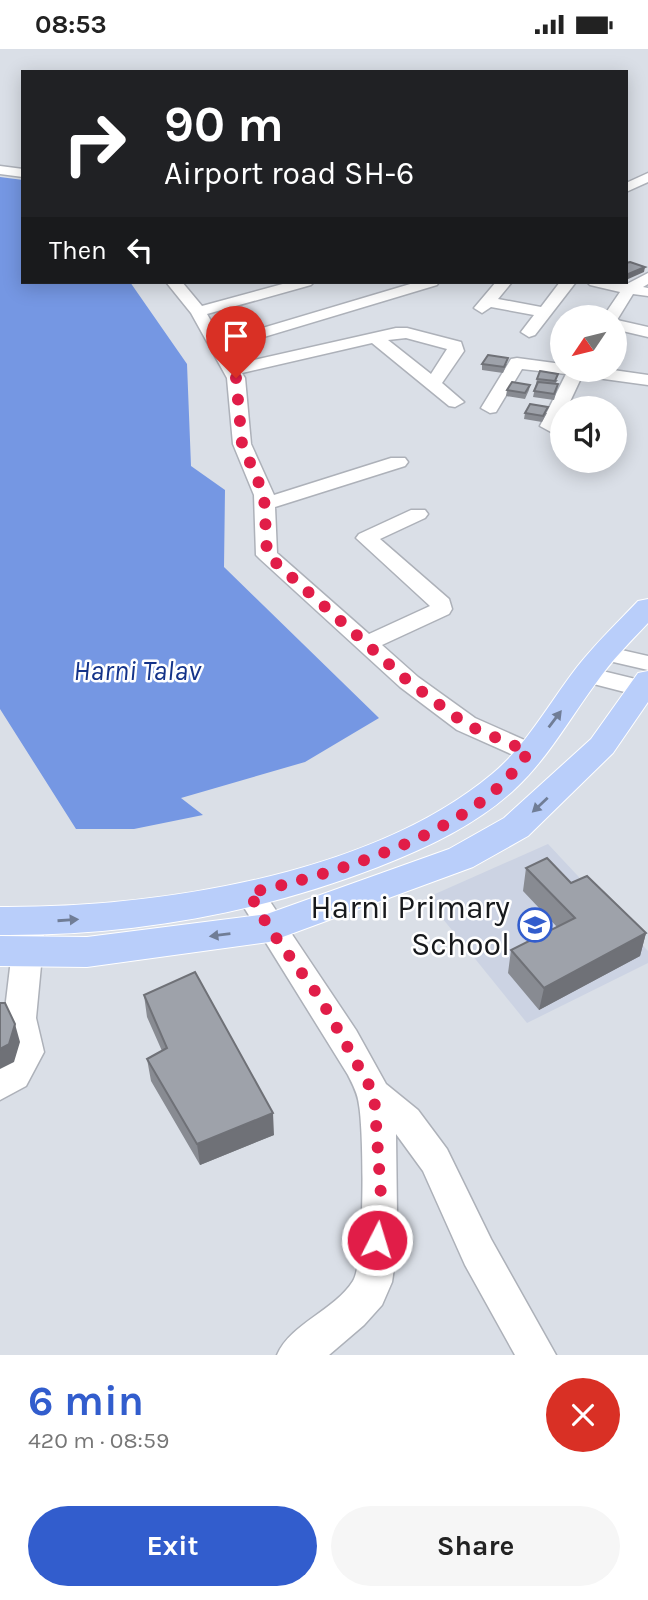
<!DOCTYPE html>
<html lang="en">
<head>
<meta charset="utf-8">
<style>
	:root { --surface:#fff; --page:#f6f6f6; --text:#222; --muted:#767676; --accent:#325dcd }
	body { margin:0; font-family:Karla,sans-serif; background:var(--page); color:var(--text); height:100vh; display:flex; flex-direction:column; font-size:26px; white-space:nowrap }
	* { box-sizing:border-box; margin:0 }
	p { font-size:23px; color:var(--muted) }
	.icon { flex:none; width:38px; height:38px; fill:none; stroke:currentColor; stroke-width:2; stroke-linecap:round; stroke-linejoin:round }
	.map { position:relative; height:1306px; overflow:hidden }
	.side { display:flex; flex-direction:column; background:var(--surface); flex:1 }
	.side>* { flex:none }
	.guide { position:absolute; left:21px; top:21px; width:607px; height:214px; border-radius:0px; box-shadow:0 4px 18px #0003; background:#202124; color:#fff; overflow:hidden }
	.needle { width:46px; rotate:235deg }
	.buttons { position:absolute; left:550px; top:256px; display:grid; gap:14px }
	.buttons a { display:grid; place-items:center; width:77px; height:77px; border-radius:50%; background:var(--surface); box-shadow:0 4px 18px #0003; font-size:35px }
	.pin { position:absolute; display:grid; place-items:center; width:60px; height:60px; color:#fff; margin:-72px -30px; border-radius:50% 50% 50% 0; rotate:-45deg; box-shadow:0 0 7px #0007 }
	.pin .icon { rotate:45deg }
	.me { position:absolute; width:77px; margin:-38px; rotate:5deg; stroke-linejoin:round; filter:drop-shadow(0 0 5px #0008) }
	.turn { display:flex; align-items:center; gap:24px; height:147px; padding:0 28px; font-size:32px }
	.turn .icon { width:91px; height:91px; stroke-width:2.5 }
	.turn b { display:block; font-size:49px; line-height:60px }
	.then { display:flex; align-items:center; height:66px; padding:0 28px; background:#0003; gap:14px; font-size:26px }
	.round { display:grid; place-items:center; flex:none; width:74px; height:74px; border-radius:37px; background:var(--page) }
	.headline { display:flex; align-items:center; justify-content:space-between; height:119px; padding:0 28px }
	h1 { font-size:42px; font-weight:700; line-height:52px; color:var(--accent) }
	.primary-button { display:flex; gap:14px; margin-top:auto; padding:14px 28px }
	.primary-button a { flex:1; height:80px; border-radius:42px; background:var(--accent); color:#fff; font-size:28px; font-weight:700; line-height:80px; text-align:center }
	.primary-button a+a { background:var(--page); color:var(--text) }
	.status { display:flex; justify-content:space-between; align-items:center; height:49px; padding:0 35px; background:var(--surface); direction:ltr }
	.status svg { height:19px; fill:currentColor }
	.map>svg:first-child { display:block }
</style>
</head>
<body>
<div class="status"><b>08:53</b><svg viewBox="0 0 49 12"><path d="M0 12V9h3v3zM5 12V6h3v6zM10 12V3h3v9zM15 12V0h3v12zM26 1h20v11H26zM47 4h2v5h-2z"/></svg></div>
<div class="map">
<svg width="648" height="1306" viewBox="0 0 648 1306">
	<rect width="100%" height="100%" fill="#dadfe7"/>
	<path fill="#ccd3e3" d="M548 795 648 902V914L527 974 426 849Z"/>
	<path fill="#7597e3" d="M0 128 23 131V233H130L187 315 191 417 225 441 224 518 379 669 305 713 181 749 203 766 134 780H76L0 660Z"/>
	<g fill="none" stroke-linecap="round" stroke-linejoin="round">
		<defs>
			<path id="minor" d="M0 117 23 120V128L0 125Z
				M648 124V133L626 143V134Z
				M648 224V235L643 238 648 239V247L633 245 617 271 648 278V288L614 280V268H603L620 243 590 236 587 233 627 235Z
				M166 233H182L202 257 290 233H314L311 236 207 265 222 291 417 233H439L437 236 227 299 236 315 396 279H407L461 293 464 302 442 334 464 353 455 358 449 357 372 294 242 324 245 329 251 395 274 446 391 409H405L408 413 405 417 275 458 277 504 369 585 430 557 356 489 359 485 411 461H425L428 465 425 469 380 490 449 550 452 560 449 565 382 596 418 628 475 669 538 697 542 703 538 709 529 712 520 709 457 681 400 638 260 510 256 506 254 446 233 395 227 329 191 264ZM406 289 447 300 431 325 388 291Z
				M496 233H512L498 250 541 258 560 233H576L535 286 529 288 521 283 534 266 491 258 482 264 474 259Z
				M517 309 562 315V320H606L648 326V336L582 327 567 359H562L559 375 562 376V389L540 377 566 325 522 320 496 363 490 364 481 359 511 310Z
				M604 597 648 607V621L596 609 592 604 596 599Z
				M586 618 648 633V649L578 631 574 626 578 621Z
				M249 833 259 836 356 981 386 1035 418 1061 447 1100 491 1190 556 1306H515L465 1216 423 1122 396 1085 397 1167 394 1219 392 1233 382 1256 364 1276 329 1306H277C291 1274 334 1262 353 1232 365 1213 364 1083 359 1056 358 1045 353 1036 348 1026L235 844 239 836Z
				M29 873 39 877 44 885 36 969 44 1003 26 1037 0 1051V1018L12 1002 4 969 14 885 19 877Z"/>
			<path id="major" d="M648 550V574C630 593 611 612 596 634 570 669 548 709 516 739 478 775 427 799 378 818 257 865 130 887 0 886V858C154 859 370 827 492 725 527 696 549 654 577 618 596 594 617 574 638 552Z
				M648 622V653L613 704 528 787 473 818 269 893 87 918 0 917V887L87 888 267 865 449 800 504 769 591 690 638 624Z"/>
		</defs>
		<use href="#minor" stroke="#adb1b9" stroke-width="3"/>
		<use href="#major" stroke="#fff" stroke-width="2"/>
		<use href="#minor" fill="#fff" fill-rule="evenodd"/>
		<use href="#major" fill="#b9cefa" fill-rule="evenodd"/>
	</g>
	<path fill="#888b92" d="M482 315H507L503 324 482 321Z
		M537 330 558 331 555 335H558L557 341 554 351 533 348Z
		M530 336 529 341 525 350 506 347 507 341Z
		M525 364H547L542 373 524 370Z
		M526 819 571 834 646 884 640 907 539 961 508 924 511 901 557 878 523 842Z
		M144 946 274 1086 200 1116 151 1032 147 1010 162 1002 147 968Z"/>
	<path fill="#6f7177" d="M645 218 644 223 626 231V226Z
		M646 884 640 907 539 961 544 939Z
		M15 975 20 993 14 1013 0 1020V1000Z
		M273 1064 274 1086 200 1116 197 1095Z"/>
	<path fill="#9ea2aa" stroke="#6f7177" stroke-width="2" d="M630 213 645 218 626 226V214Z
		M488 306 508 309 504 318 482 315Z
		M540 322 558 325 555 332 537 330Z
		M512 333 530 336 525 344 507 341Z
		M538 333 558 335 554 345 534 342Z
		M530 355 548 358 543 367 525 364Z
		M547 809 571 834 587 827 646 884 544 939 511 901 575 869 526 819Z
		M195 923 273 1064 197 1095 147 1010 167 999 144 946Z
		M0 954H5L15 975 9 995 0 1000Z"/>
	<defs><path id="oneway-solid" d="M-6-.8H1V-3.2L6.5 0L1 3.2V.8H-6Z" transform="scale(1.75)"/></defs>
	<g fill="#707d96">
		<use href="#oneway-solid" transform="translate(555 670) rotate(-53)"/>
		<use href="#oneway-solid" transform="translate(540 756) rotate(137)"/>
		<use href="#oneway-solid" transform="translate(68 871) rotate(-4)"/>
		<use href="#oneway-solid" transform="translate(220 886) rotate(173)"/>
	</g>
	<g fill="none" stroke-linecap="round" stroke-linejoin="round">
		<path stroke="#e11d48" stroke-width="12" stroke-dasharray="0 21.6" d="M236 329 242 395 264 446 267 506 409 633 467 676 529 703C521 712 514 723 505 732 447 791 328 826 249 844L269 879 320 949 374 1045 381 1147 377 1191"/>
	</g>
	<defs>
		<symbol id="school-ring" viewBox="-11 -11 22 22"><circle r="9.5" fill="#fff" stroke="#325dcd" stroke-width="1.5"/><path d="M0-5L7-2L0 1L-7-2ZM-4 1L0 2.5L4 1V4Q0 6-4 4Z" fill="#325dcd"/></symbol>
	</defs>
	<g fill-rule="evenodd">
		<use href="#school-ring" x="516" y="857" width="38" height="38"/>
	</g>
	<g text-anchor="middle" stroke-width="5" stroke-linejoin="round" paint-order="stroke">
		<g font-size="28" font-style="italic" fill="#143389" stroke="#fff">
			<text x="137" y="631">Harni Talav</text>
		</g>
		<g font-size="32" fill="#17191c" stroke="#fff" text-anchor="end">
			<text x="510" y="869">Harni Primary<tspan x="510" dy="37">School</tspan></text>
		</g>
	</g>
</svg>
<div class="buttons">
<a><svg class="needle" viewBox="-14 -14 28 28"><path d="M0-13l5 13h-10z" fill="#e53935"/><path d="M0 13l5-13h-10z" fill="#767676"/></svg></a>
<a><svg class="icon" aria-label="sound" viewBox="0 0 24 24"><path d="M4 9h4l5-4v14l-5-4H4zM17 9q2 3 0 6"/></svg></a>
</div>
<div class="pin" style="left:236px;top:329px;background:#d93025"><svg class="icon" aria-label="arrive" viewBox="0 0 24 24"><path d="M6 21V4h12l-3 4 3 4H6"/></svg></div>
<svg class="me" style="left:377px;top:1191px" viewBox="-20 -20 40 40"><circle r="17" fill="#e11d48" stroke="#fff" stroke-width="3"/><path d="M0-11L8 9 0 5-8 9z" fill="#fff"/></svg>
<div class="guide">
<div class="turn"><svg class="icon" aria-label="right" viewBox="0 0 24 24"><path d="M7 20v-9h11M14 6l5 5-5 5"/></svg><div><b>90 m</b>Airport road SH-6</div></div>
<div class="then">Then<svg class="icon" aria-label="left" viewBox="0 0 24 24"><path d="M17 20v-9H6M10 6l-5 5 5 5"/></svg></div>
</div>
</div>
<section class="side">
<div class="headline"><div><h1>6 min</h1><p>420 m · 08:59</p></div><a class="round" style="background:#d93025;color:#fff"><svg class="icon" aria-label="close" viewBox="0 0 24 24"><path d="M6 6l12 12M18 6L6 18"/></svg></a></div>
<div class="primary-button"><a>Exit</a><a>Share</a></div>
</section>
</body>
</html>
